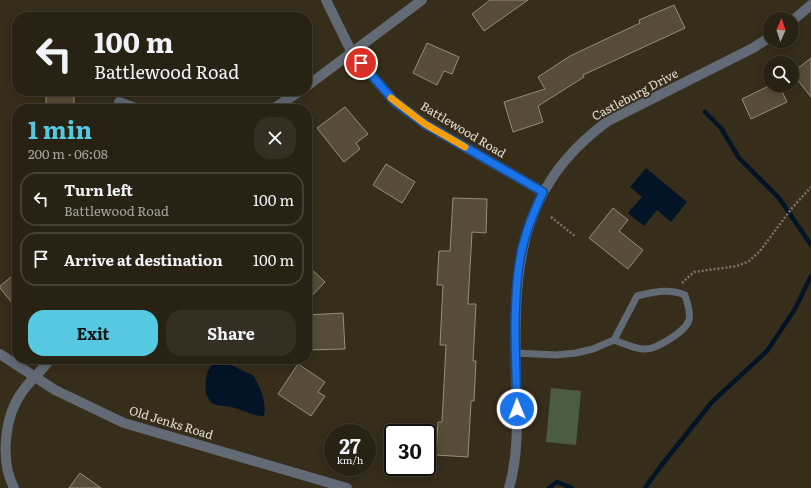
<!DOCTYPE html>
<html lang="en">
<head>
<meta charset="utf-8">
<style>
	:root { --surface:#282214; --page:#342f22; --text:#f1f3f6; --muted:#a5a4a0; --line:#443f34; --accent:#56c9e1 }
	body { margin:0; font-family:Literata,serif; background:var(--page); color:var(--text); height:100vh; display:flex; flex-direction:column; font-size:15px; white-space:nowrap }
	* { box-sizing:border-box; margin:0 }
	p { font-size:13px; color:var(--muted) }
	.icon { flex:none; width:22px; height:22px; fill:none; stroke:currentColor; stroke-width:2; stroke-linecap:round; stroke-linejoin:round }
	.map { position:relative; flex:1; overflow:hidden }
	.details { position:absolute; left:12px; top:104px; width:300px; height:260px; display:flex; flex-direction:column; background:var(--surface); border-radius:16px; box-shadow:0 2px 10px #0003,0 0 0 1px var(--line) }
	.details>* { flex:none }
	.banner { position:absolute; left:12px; top:12px; width:300px; height:84px; border-radius:16px; box-shadow:0 2px 10px #0003,0 0 0 1px var(--line); background:#282214; color:var(--text); overflow:hidden }
	.needle { width:26px; rotate:3deg }
	.buttons { position:absolute; left:763px; top:12px; display:grid; gap:8px }
	.buttons a { display:grid; place-items:center; width:36px; height:36px; border-radius:50%; background:var(--surface); box-shadow:0 2px 10px #0003,0 0 0 1px var(--line); font-size:20px }
	.speed { position:absolute; left:324px; top:424px; display:flex; gap:8px; font-size:20px; font-weight:700; text-align:center }
	.speed>* { display:grid; place-content:center; width:52px; height:52px; border-radius:50%; background:var(--surface); box-shadow:0 2px 10px #0003,0 0 0 1px var(--line); line-height:1 }
	.speed small { font-size:10px; font-weight:400 }
	.speed .limit { border:2px solid #111; border-radius:6px; background:#fff; color:#111 }
	.pin { position:absolute; display:grid; place-items:center; width:34px; height:34px; color:#fff; margin:-17px; border:2px solid #fff; border-radius:50%; box-shadow:0 1px 4px #0007 }
	.me { position:absolute; width:44px; margin:-22px; rotate:359deg; stroke-linejoin:round; filter:drop-shadow(0 0 3px #0008) }
	.turn { display:flex; align-items:center; gap:14px; height:84px; padding:0 16px; font-size:18px }
	.turn .icon { width:52px; height:52px; stroke-width:2.5 }
	.turn b { display:block; font-size:28px; line-height:34px }
	.round { display:grid; place-items:center; flex:none; width:42px; height:42px; border-radius:16px; background:var(--page) }
	.overview { display:flex; align-items:center; justify-content:space-between; height:68px; padding:0 16px }
	h1 { font-size:24px; font-weight:700; line-height:30px; color:var(--accent) }
	.button { display:flex; gap:8px; margin-top:auto; padding:8px 16px }
	.button a { flex:1; height:46px; border-radius:16px; background:var(--accent); color:#111; font-size:16px; font-weight:700; line-height:46px; text-align:center }
	.button a+a { background:var(--page); color:var(--text) }
	ul { padding:0; list-style:none }
	li { display:flex; align-items:center; gap:12px; height:54px; margin:0 8px 6px; padding:0 8px; border:2px solid var(--line); border-radius:16px }
	li div { flex:1 }
	li b { display:block; font-size:15px }
	li em { font-style:normal }
	.map>svg:first-child { display:block }
</style>
</head>
<body>
<div class="map">
<svg width="811" height="488" viewBox="0 0 811 488">
	<rect width="100%" height="100%" fill="#362d1b"/>
	<path fill="#4c5c42" d="M551 388 581 391 576 445 546 442Z"/>
	<path fill="#021426" d="M646 168 687 202 671 222 657 210 644 226 628 213 642 197 630 187Z
		M216 362 227 363 254 376C260 389 267 401 264 416 251 416 242 409 231 407 224 405 214 407 210 401 205 395 205 387 206 380 207 372 209 366 216 362Z"/>
	<g fill="none" stroke-linecap="round" stroke-linejoin="round">
		<path stroke="#021426" stroke-width="4.5" d="M705 112 721 128 739 158 779 198 811 245
			M549 488 557 482 572 488
			M645 488 660 467 712 402 767 351 795 309 811 276"/>
	</g>
	<path fill="#564c39" stroke="#978d77" d="M490 0H528L484 31 472 14Z
		M674 5 685 28 583 75 584 77 538 106 543 122 513 132 504 102 545 89 538 77 570 56 640 23 639 20Z
		M427 43 459 57 452 74 444 71 437 85 413 73Z
		M811 58V97L792 73Z
		M771 85H779L787 102 751 119 742 99Z
		M46 93 74 94V109H46Z
		M345 107 368 134 356 143 360 149 344 162 317 128Z
		M386 164 415 182 402 203 373 185Z
		M453 198 487 199 486 233 472 232 468 304H476L473 361H476L474 401H471L468 457 436 455 438 422H442L446 345H440L443 285H437L439 251H450Z
		M613 208 628 220 619 231 643 250 628 269 589 238Z
		M307 265 325 282 307 301Z
		M17 272V309L0 288V286Z
		M343 313 345 349 308 350 307 315Z
		M298 364 325 382 318 392 325 396 311 416 278 394Z
		M80 473 101 488H69Z"/>
	<g fill="none" stroke-linecap="round" stroke-linejoin="round">
		<path stroke="#7c7465" stroke-width="2.5" stroke-dasharray="2 2" stroke-linecap="butt" d="M551 217 575 236
			M682 283 694 272 737 266 749 261 760 251 792 208 811 187"/>
		<path stroke="#616a75" stroke-width="7" d="M516 353 556 355 576 353 593 349 614 340 637 296C654 292 669 288 685 295 687 303 691 311 689 320 686 331 656 350 644 349 635 349 623 343 614 340"/>
		<path stroke="#616a75" stroke-width="10" d="M326 0 352 53 395 102 425 124 543 192
			M792 21 811 5
			M307 86 422 0
			M119 102 139 109
			M273 109 300 91
			M14 488C0 461 4 417 22 392 30 380 43 370 50 359
			M509 488C519 454 517 418 516 383 514 275 513 191 608 121L753 48 770 37"/>
		<path stroke="#616a75" stroke-width="10" d="M0 354 55 390 124 423 347 488"/>
	</g>
	<g fill="none" stroke-linecap="round" stroke-linejoin="round">
		<defs>
			<path id="route" d="M361 63 395 102 425 124 543 192C533 214 524 235 520 259 512 306 516 361 517 409"/>
		</defs>
		<use href="#route" stroke="#114b97" stroke-width="10"/>
		<use href="#route" stroke="#1a73e8" stroke-width="7"/>
		<path stroke="#f59e0b" stroke-width="7" d="M391 98 425 124 465 147"/>
	</g>
	<g text-anchor="middle" stroke-width="4" stroke-linejoin="round" paint-order="stroke">
		<g font-size="12" fill="#e4ded3" stroke="#362d1b">
			<text transform="translate(635 95) rotate(-28)" y="4">Castleburg Drive</text>
			<text transform="translate(463 130) rotate(31)" y="4">Battlewood Road</text>
			<text transform="translate(171 423) rotate(17)" y="4">Old Jenks Road</text>
		</g>
	</g>
</svg>
<div class="buttons">
<a><svg class="needle" viewBox="-14 -14 28 28"><path d="M0-13l5 13h-10z" fill="#e53935"/><path d="M0 13l5-13h-10z" fill="#a5a4a0"/></svg></a>
<a><svg class="icon" aria-label="search" viewBox="0 0 24 24"><circle cx="10" cy="10" r="6"/><path d="M15 15l6 6"/></svg></a>
</div>
<div class="speed"><div>27<small>km/h</small></div><div class="limit">30</div></div>
<div class="pin" style="left:361px;top:63px;background:#d93025"><svg class="icon" aria-label="arrive" viewBox="0 0 24 24"><path d="M6 21V4h12l-3 4 3 4H6"/></svg></div>
<svg class="me" style="left:517px;top:409px" viewBox="-20 -20 40 40"><circle r="17" fill="#1a73e8" stroke="#fff" stroke-width="3"/><path d="M0-11L8 9 0 5-8 9z" fill="#fff"/></svg>
<div class="banner">
<div class="turn"><svg class="icon" aria-label="left" viewBox="0 0 24 24"><path d="M17 20v-9H6M10 6l-5 5 5 5"/></svg><div><b>100 m</b>Battlewood Road</div></div>
</div>
<section class="details">
<div class="overview"><div><h1>1 min</h1><p>200 m · 06:08</p></div><a class="round"><svg class="icon" aria-label="close" viewBox="0 0 24 24"><path d="M6 6l12 12M18 6L6 18"/></svg></a></div>
<ul>
<li><svg class="icon" aria-label="left" viewBox="0 0 24 24"><path d="M17 20v-9H6M10 6l-5 5 5 5"/></svg><div><b>Turn left</b><p>Battlewood Road</p></div><em>100 m</em></li>
<li><svg class="icon" aria-label="arrive" viewBox="0 0 24 24"><path d="M6 21V4h12l-3 4 3 4H6"/></svg><div><b>Arrive at destination</b></div><em>100 m</em></li>
</ul>
<div class="button"><a>Exit</a><a>Share</a></div>
</section>
</div>
</body>
</html>
